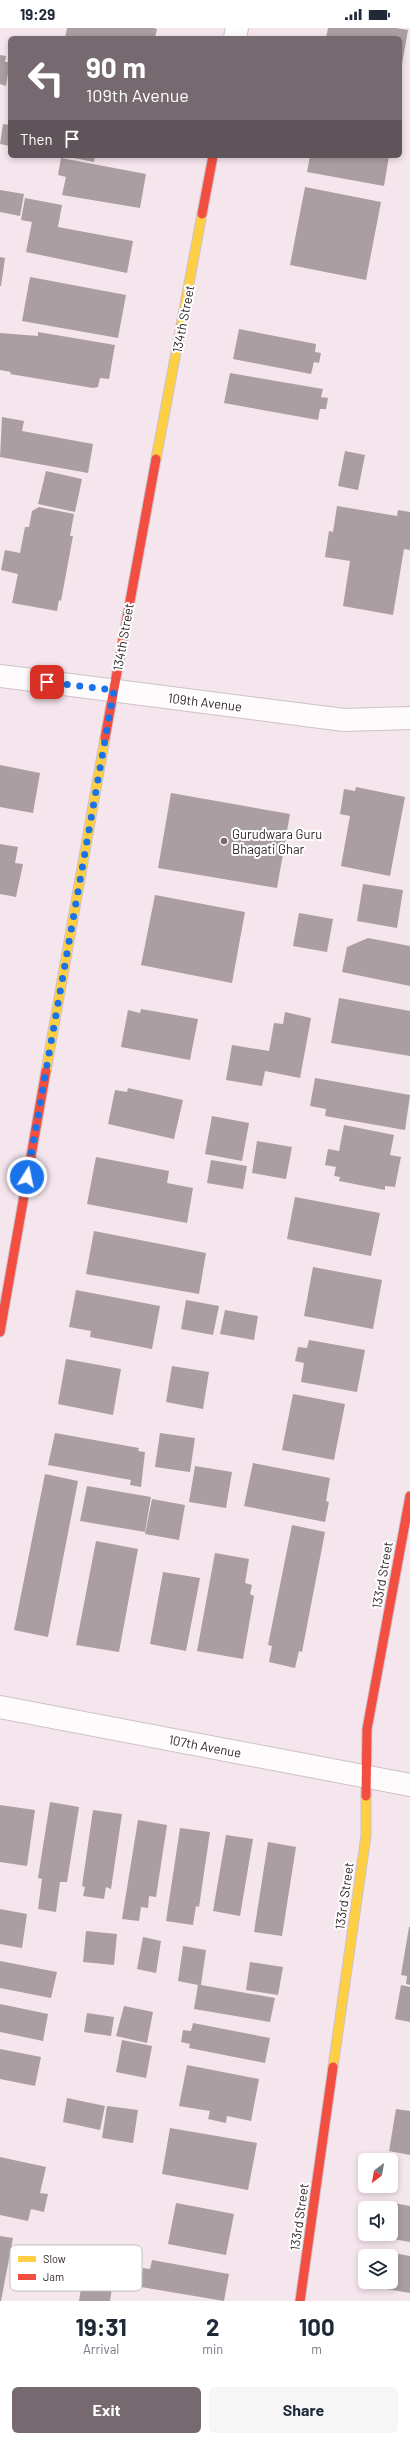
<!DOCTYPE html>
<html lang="en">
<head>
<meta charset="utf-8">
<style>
	:root { --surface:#fff; --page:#f6f6f7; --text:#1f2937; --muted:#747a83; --accent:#766970 }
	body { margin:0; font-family:Barlow,sans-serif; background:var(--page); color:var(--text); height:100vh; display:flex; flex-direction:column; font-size:15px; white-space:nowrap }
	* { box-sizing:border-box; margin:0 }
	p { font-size:13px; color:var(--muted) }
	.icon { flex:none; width:22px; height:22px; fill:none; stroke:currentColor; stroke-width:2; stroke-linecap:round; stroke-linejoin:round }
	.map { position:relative; height:2273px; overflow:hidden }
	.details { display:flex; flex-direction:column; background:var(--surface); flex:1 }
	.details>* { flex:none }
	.hud { position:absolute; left:8px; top:8px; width:394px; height:122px; border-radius:6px; box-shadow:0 2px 6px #0003; background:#766970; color:#fff; overflow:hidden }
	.needle { width:26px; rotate:211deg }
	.tools { position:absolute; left:358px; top:2125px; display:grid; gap:8px }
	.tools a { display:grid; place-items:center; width:40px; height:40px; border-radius:6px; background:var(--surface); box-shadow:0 2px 6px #0003; font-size:20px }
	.pin { position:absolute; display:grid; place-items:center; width:34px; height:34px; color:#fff; margin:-17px; border-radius:8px; box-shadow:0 2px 6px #0006 }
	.me { position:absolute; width:44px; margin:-22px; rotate:10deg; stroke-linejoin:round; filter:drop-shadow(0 0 3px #0008) }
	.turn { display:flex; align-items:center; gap:14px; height:84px; padding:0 12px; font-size:18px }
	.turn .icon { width:52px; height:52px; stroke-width:2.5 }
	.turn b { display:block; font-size:28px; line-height:34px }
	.then { display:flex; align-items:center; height:38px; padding:0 12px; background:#0003; gap:8px; font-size:15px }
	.eta { display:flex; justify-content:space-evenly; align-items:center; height:68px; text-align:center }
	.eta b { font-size:24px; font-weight:700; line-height:28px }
	.action { display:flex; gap:8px; margin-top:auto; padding:8px 12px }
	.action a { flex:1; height:46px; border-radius:6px; background:var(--accent); color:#fff; font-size:16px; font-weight:700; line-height:46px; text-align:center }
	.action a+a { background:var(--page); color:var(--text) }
	.status { display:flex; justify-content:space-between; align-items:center; height:28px; padding:0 20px; background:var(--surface); direction:ltr }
	.status svg { height:11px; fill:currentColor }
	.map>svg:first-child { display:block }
</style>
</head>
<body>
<div class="status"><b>19:29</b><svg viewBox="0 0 49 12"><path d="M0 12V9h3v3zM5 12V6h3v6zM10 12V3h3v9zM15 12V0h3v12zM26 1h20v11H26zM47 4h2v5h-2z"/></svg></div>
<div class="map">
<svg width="410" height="2273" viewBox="0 0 410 2273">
	<rect width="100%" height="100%" fill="#f5e5ed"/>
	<path fill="#ab9ea2" d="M67 0H154L157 1 155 10H65Z
		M328 0H396L408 2 401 42 400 10H326Z
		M0 27 6 28 5 34H10L6 58 0 56Z
		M3 96 10 97V118L0 116Z
		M64 128H95L94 134Z
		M310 128H389L384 158 307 144Z
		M61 130 146 146 140 180 62 167 66 149 58 147Z
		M305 159 381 174 366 252 290 237Z
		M0 162 24 166 20 188 0 184Z
		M25 170 62 177 58 199 133 213 127 245 26 224 32 194 21 192Z
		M0 229 5 230 1 258H0Z
		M30 249 126 267 118 310 22 293Z
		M239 301 316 316 315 324 321 325 319 335 314 334 311 346 233 331Z
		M38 304 115 317 109 351 100 350 98 359 93 360 10 346 11 344 0 342V305L38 308Z
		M230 345 323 361 321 369 328 370 326 381H320L318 392 224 375Z
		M2 389 24 393 22 403 93 416 88 445 0 429Z
		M345 423 365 427 358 462 338 458Z
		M46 443 82 451 75 484 38 476Z
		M337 478 397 488 398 482 410 484V522L404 521 393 587 343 578 350 533 325 529 329 503 333 504Z
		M39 479 74 486 70 508H73L61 573 59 572 57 583 12 575 18 546 1 542 5 522 20 525 25 499H29L32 483Z
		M0 737 40 745 33 785 0 779Z
		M356 759 405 769 390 848 341 838 350 788 340 786 344 761 355 763Z
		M171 765 290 786 277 860 158 840Z
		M0 816 18 819 15 835 23 836 16 869 0 866Z
		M363 856 403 862 397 900 357 893Z
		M155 867 245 884 232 955 141 937Z
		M299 885 333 891 327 924 293 918Z
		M368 910 410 918V958L342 944 347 919Z
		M339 970 410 983V1028L331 1015Z
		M141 981 198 991 190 1032 121 1019 128 982 140 985Z
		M285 984 311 990 300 1050 265 1043 262 1058 226 1052 232 1017 269 1023 274 995 283 996Z
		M315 1050 410 1067 405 1102 325 1088 326 1081 310 1078Z
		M128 1060 183 1072 174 1111 108 1096 115 1062 127 1064Z
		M212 1088 249 1095 242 1133 205 1126Z
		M344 1097 394 1107 390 1127 401 1129 395 1159 385 1158V1162L339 1153 340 1149 334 1148 336 1139 325 1137 328 1121 339 1123Z
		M257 1113 292 1119 286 1151 252 1145Z
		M96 1129 169 1143 167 1155 193 1160 187 1195 87 1176Z
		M211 1132 247 1138 243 1161 207 1155Z
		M295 1169 380 1185 371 1228 287 1211Z
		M94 1203 206 1225 199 1266 86 1246Z
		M313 1239 382 1252 373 1301 304 1288Z
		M76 1262 160 1278 152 1321 90 1309 91 1303 69 1299Z
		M186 1272 219 1278 213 1307 181 1301Z
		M225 1282 258 1288 254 1312 220 1306Z
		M309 1312 365 1322 357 1364 301 1354 304 1335 295 1333 298 1319 307 1320Z
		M66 1331 121 1341 113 1387 58 1376Z
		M172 1338 209 1344 203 1381 166 1374Z
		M293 1366 345 1376 334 1432 282 1422Z
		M55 1405 139 1420 138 1423 145 1424 141 1459 130 1457 131 1452 48 1437Z
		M160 1405 195 1410 190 1444 155 1439Z
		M253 1435 330 1450 326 1473 329 1474 325 1494 244 1478Z
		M195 1438 232 1444 226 1480 189 1474Z
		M45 1446 78 1453 48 1609 14 1602Z
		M87 1458 151 1469 145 1504 80 1493Z
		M152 1471 185 1477 179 1512 145 1506Z
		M292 1497 325 1504 302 1624 299 1623 295 1640 269 1634 272 1618 268 1617Z
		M96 1513 138 1521 119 1624 76 1617Z
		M215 1525 249 1531 245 1555 252 1557 250 1566 254 1568 243 1631 197 1623Z
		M163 1544 200 1550 186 1623 150 1616Z
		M50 1774 79 1779 67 1854H60L56 1884 38 1881 42 1851 38 1850Z
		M0 1777 35 1782 27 1838 0 1834Z
		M93 1782 122 1786 111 1861 106 1859 104 1871 83 1868 85 1859 82 1858Z
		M138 1792 167 1797 156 1869 149 1868 148 1880 141 1879 139 1893 122 1891Z
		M180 1800 210 1804 199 1879 196 1878 193 1897 166 1893Z
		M226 1807 253 1811 240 1888 213 1883Z
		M268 1814 296 1819 282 1908 254 1904Z
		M0 1881 27 1886 22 1920 0 1916Z
		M409 1899H410V1957L406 1956 407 1948 401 1947Z
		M86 1903 117 1906 114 1937 83 1934Z
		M143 1909 161 1913 156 1945 137 1941Z
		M183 1918 206 1922 201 1957 275 1970 270 1994 194 1981 198 1957 178 1953Z
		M0 1933 57 1944 51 1970 0 1960Z
		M250 1934 283 1939 278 1967 246 1962Z
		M401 1957 410 1959V1994L395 1991Z
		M0 1976 48 1986 43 2013 0 2004Z
		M124 1978 153 1984 147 2015 116 2008Z
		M87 1985 114 1989 111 2008 84 2004Z
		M193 1995 270 2010 265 2035 189 2020 190 2016 181 2014 183 2002 191 2003Z
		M122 2012 152 2018 146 2050 116 2044Z
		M0 2021 41 2029 35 2058 0 2051Z
		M187 2037 259 2051 251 2093 227 2088 226 2095 208 2091 210 2083 179 2078Z
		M67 2070 105 2078 100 2102 63 2094Z
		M107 2078 138 2082 133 2115 102 2110Z
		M396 2081 410 2083V2127L389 2123Z
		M170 2100 257 2115 248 2162 162 2146Z
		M0 2129 46 2139 40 2165 48 2166 44 2184 31 2181 28 2193 0 2187Z
		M382 2173 410 2178V2214L376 2208 391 2206V2180H381Z
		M176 2175 234 2186 226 2227 168 2216Z
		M0 2208 13 2210 1 2273H0Z
		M377 2222 410 2228V2265L369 2258 370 2254H391V2228H374Z
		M152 2232 229 2246 224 2273 135 2258 136 2251 141 2252 143 2240 150 2241Z
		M82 2254 112 2259 110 2273H79Z"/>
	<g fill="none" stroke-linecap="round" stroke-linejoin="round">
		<defs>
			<path id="street" d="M235 10 237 0
				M0 648 344 692 410 690
				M0 1679 410 1757"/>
			<path id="slow" d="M156 431 202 186
				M46 1043 105 710
				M333 2039 366 1808V1768"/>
			<path id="jam" d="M202 186 213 128
				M105 710 156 431
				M0 1304 46 1043
				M366 1768 367 1701 410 1468
				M300 2273 333 2039"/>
		</defs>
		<use href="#street" stroke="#cec1c7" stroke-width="24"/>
		<use href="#slow" stroke="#cec1c7" stroke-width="11"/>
		<use href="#jam" stroke="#cec1c7" stroke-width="11"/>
		<use href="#street" stroke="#fefbfc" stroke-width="22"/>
		<use href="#slow" stroke="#ffcf43" stroke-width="9"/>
		<use href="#jam" stroke="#f24e42" stroke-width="9"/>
	</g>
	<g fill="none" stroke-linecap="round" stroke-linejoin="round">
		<path stroke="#1a73e8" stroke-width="7" stroke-dasharray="0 12.6" d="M27 1149 114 662 47 654"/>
	</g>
	<circle fill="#766970" stroke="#fff" stroke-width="1.5" cx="224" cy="813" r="4"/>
	<g text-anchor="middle" stroke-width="4" stroke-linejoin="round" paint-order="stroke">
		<g font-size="13" fill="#31262c" stroke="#fff">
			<text transform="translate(183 291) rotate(-79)" y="5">134th Street</text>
			<text transform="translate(123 609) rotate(-80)" y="5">134th Street</text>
			<text transform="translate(205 674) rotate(7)" y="5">109th Avenue</text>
			<text transform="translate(382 1547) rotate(-80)" y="5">133rd Street</text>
			<text transform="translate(205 1718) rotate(11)" y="5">107th Avenue</text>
			<text transform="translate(344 1868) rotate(-82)" y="5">133rd Street</text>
			<text transform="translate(299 2189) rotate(-82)" y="5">133rd Street</text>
		</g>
		<g font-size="13" fill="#31262c" stroke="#fff" text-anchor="start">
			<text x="232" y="811">Gurudwara Guru<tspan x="232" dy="15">Bhagati Ghar</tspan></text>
		</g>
	</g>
	<rect x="10" y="2217" width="132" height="46" rx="6" fill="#fff" stroke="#c1bec0" stroke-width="1"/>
	<rect x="18" y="2228" width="18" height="6" fill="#ffcf43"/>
	<rect x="18" y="2246" width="18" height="6" fill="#f24e42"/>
	<g font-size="11" fill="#31262c">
		<text x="43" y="2235">Slow</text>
		<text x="43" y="2253">Jam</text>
	</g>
</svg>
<div class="tools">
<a><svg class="needle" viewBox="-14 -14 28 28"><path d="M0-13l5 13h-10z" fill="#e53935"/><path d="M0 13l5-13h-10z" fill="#747a83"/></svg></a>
<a><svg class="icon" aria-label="sound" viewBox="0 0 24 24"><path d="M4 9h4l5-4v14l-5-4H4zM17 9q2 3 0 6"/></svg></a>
<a><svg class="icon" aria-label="layers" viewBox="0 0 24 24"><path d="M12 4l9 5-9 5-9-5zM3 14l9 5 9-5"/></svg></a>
</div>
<div class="pin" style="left:47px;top:654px;background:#d93025"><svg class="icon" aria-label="arrive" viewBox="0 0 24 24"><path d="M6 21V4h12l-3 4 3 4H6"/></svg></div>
<svg class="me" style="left:27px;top:1149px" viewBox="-20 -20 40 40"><circle r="17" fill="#1a73e8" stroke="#fff" stroke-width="3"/><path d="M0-11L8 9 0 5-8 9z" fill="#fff"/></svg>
<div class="hud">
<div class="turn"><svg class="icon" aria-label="left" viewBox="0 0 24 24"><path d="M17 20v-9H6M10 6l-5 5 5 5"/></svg><div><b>90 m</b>109th Avenue</div></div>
<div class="then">Then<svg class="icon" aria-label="arrive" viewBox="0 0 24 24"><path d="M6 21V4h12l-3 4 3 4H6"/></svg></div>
</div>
</div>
<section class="details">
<div class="eta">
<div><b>19:31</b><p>Arrival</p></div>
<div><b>2</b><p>min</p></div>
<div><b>100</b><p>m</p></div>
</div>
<div class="action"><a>Exit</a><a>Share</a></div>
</section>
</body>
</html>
